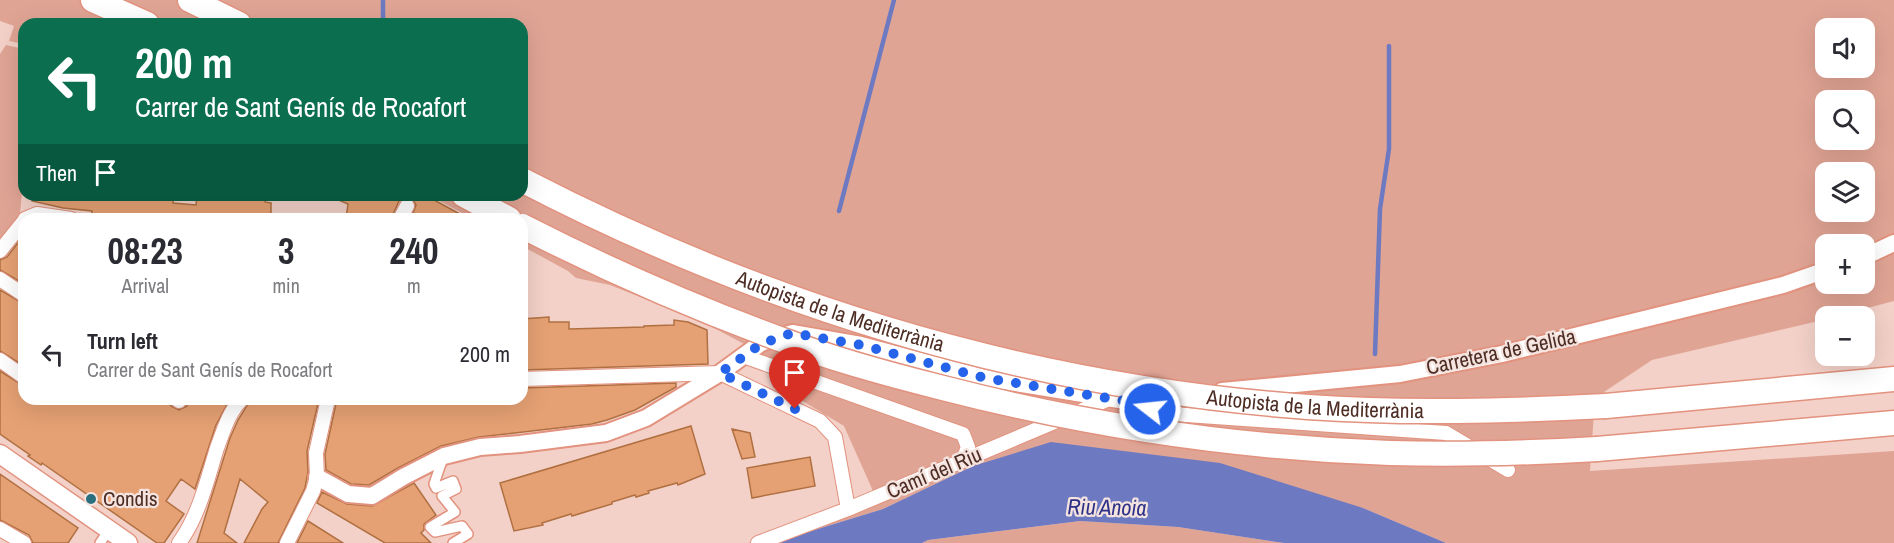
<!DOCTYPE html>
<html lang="en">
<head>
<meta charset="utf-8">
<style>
	:root { --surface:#fff; --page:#f7f7f7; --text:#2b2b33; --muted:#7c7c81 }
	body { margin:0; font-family:"Archivo Narrow",sans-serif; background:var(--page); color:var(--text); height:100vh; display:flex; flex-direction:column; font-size:22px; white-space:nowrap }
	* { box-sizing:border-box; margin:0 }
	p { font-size:20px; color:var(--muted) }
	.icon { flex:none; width:33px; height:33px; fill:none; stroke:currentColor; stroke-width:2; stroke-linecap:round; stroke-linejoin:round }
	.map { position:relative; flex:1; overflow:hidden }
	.details { position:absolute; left:18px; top:213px; width:510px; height:192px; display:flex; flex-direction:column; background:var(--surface); border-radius:18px; box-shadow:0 6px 24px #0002 }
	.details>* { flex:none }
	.guide { position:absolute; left:18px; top:18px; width:510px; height:183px; border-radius:18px; box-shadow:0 6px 24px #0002; background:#0b6e4f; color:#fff; overflow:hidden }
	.fabs { position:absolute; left:1815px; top:18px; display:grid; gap:12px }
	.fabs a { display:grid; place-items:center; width:60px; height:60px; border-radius:12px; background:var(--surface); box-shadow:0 6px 24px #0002; font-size:30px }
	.pin { position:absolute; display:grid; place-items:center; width:51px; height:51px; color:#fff; margin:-62px -26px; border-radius:50% 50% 50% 0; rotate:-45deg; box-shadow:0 0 6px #0007 }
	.pin .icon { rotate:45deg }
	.me { position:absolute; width:66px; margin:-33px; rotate:286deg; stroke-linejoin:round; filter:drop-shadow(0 0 4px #0008) }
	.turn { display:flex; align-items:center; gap:21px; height:126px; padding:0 18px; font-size:27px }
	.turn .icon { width:78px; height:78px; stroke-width:2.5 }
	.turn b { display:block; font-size:42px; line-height:51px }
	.then { display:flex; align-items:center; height:57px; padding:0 18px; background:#0003; gap:12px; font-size:22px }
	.eta { display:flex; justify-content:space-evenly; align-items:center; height:102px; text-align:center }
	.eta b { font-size:36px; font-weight:700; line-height:42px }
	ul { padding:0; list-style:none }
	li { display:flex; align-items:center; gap:18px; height:78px; padding:0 18px }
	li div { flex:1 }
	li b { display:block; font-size:22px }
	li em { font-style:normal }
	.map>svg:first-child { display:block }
</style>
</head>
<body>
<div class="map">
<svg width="1894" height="543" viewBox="0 0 1894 543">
	<rect width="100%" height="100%" fill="#f3d1c8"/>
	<path fill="#e0a494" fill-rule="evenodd" d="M0 0H1894V301L1837 316H1826L1825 319 1823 320 1652 360 1595 398 1590 471 1894 451V543H1446L1363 508 973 466 883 509 772 543H748L877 500 844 426 781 388 757 351 716 329 663 306 610 285 576 278 568 271 522 246V219H473L429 195H522V24H24V44L9 41 14 26 0 21ZM1826 28H1864V68H1826ZM1826 100H1864V140H1826ZM1826 172H1864V212H1826ZM1826 244H1864V284H1826Z
		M6 45 24 49V172L20 213 22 217 0 240V54Z
		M1080 521 1178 527 1284 543H922L928 540Z"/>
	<path fill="#6d7ac2" d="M1051 442 1220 463 1363 508 1446 543H1284L1178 527 1080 521 928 540 922 543H772L883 509 973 466Z"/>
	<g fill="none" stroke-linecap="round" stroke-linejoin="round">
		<path stroke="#6d7ac2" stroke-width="4.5" d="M383 20V0
			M839 211 894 0
			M1375 354 1380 209 1389 149V46"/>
	</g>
	<path fill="#e5a173" stroke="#b07042" stroke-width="1.5" d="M32 195H174L173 203 196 205 197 195H266L265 202 271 203V219H111L91 217 92 211 63 208 32 201Z
		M327 195H425L469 219H412L411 218 416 205 412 198 407 197 399 201 391 219H346L348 204Z
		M24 235V284L0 270V260L7 257Z
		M0 290 24 304V366L0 351Z
		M549 317V322H569V329L644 327V326L674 325V320L688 322 707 330 708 364 522 370V319Z
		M0 371 24 386V399H167L171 406 179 410 187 406 189 399H230L216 425 195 489 181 479 166 501 184 514 164 543H157L42 463 41 465 28 456 30 455 0 434Z
		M676 383V387L635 410 607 420 592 424 479 437 441 446 398 468 369 485 351 484 326 470 325 454 337 399H522V388Z
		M251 399H319L307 451 308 472 305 488 278 543H244L262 509 268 502 240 479 224 533 237 543H197L230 438 238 420Z
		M691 426 705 474 678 485 677 483 648 491 649 493 636 497 635 495 612 502V504L595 509 572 516 571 514 542 523 543 525 514 531 500 483Z
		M732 429 750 433 755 457 742 459Z
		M810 457 815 486 752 498 747 468Z
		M0 474 78 528 68 543H33L29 535 0 520Z
		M414 483 436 515 424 524V530L421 533 431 543H385L317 503 322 492 347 504 372 506Z
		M308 521 343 543H297Z"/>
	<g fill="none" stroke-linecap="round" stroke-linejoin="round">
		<defs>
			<path id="pedestrian" d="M443 458 434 484 436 488 453 481 456 489 442 496 455 512 430 527 435 532 462 526 468 534 453 543
				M100 543 109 530"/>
			<path id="minor" d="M25 219 37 214 71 219
				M400 219 407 206
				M0 251 24 221
				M0 279 24 295
				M743 356 963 434 968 447 963 460
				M0 360 24 377
				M522 379 720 373 820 421 835 437 848 509
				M176 399 179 401 180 399
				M1172 414 1446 433 1508 470
				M0 529 24 543
				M179 543C199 516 207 480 217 448 223 432 229 411 242 399
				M287 543 313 491 317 477 316 453 328 399
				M758 543 848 509 1109 399"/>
			<path id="tertiary" d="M1864 257 1894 243
				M1222 391 1400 374 1502 354 1783 285 1826 270
				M1150 408a12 12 0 1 1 24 0a12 12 0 1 1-24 0Z
				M317 477 348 494 372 496 403 477 444 456 480 447 520 444 606 433 646 418 720 373 761 343 792 333 861 345 985 378 1150 405"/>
			<path id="secondary" d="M0 454 128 543"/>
			<path id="motorway" d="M93 0 147 24
				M190 0 239 24
				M464 195 509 219
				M1606 406 1894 379
				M1597 449 1894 423"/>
		</defs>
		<use href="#pedestrian" stroke="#e2927e" stroke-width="12"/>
		<use href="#minor" stroke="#e2927e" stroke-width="16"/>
		<use href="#tertiary" stroke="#e2927e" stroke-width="20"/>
		<use href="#secondary" stroke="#e2927e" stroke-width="21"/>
		<use href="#motorway" stroke="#e2927e" stroke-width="27"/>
		<use href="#pedestrian" stroke="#fff" stroke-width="9"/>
		<use href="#minor" stroke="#fff" stroke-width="14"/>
		<use href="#tertiary" stroke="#fff" stroke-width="16"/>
		<use href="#secondary" stroke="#fff" stroke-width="18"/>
		<use href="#motorway" stroke="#fff" stroke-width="24"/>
		<defs>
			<g id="motorway-bridge">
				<path id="s1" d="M522 180C767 307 1031 387 1308 407 1407 414 1507 411 1606 406"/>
				<path d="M522 226C608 270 697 309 788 342 838 361 891 375 943 388 1090 426 1239 448 1390 453 1459 455 1528 453 1597 449"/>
			</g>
		</defs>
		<use href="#motorway-bridge" stroke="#e2927e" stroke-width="27" stroke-linecap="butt"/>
		<use href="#motorway-bridge" stroke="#fff" stroke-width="24"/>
	</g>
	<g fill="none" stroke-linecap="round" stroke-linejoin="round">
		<path stroke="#2563eb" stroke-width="10" stroke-dasharray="0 18" d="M795 409 720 373 761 344 792 333 861 345 985 378 1150 405V409"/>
	</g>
	<circle fill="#2a6f7e" stroke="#f4e3de" stroke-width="2" cx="91" cy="499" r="6"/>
	<g text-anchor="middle" stroke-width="4.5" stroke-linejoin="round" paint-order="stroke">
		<g font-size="21" fill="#4d2d24" stroke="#f4e3de">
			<text dy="7" stroke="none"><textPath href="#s1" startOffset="345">Autopista de la Mediterrània</textPath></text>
			<text transform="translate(1501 352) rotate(-12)" y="7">Carretera de Gelida</text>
			<text dy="7" stroke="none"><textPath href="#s1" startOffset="831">Autopista de la Mediterrània</textPath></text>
			<text transform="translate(934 473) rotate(-23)" y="7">Camí del Riu</text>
		</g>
		<g font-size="21" fill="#4d2d24" stroke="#f4e3de" text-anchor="start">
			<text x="103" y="506">Condis</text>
		</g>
		<g font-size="22" font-style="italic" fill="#2d3187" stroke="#f4e3de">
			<text transform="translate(1107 507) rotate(1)" y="8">Riu Anoia</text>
		</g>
	</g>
</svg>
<div class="fabs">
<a><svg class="icon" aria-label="sound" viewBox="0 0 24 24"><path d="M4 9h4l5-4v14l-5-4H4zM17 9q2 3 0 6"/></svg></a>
<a><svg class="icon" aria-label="search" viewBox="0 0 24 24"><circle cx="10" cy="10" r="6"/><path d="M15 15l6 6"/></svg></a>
<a><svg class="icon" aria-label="layers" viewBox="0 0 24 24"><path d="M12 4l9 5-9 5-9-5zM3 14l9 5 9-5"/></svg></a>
<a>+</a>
<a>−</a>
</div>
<div class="pin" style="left:795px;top:409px;background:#d93025"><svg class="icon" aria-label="arrive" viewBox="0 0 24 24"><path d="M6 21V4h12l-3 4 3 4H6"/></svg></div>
<svg class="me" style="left:1150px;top:409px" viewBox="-20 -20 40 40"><circle r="17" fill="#2563eb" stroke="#fff" stroke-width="3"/><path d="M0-11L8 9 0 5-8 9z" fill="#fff"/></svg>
<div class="guide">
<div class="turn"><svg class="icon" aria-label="left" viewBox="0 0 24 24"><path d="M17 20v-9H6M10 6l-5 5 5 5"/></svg><div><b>200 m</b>Carrer de Sant Genís de Rocafort</div></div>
<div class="then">Then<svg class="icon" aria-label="arrive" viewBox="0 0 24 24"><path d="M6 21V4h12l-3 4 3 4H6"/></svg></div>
</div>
<section class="details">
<div class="eta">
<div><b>08:23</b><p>Arrival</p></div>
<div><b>3</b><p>min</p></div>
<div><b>240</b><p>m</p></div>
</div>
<ul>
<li><svg class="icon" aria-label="left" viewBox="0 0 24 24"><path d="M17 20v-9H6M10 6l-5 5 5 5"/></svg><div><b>Turn left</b><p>Carrer de Sant Genís de Rocafort</p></div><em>200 m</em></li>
</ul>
</section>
</div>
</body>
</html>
